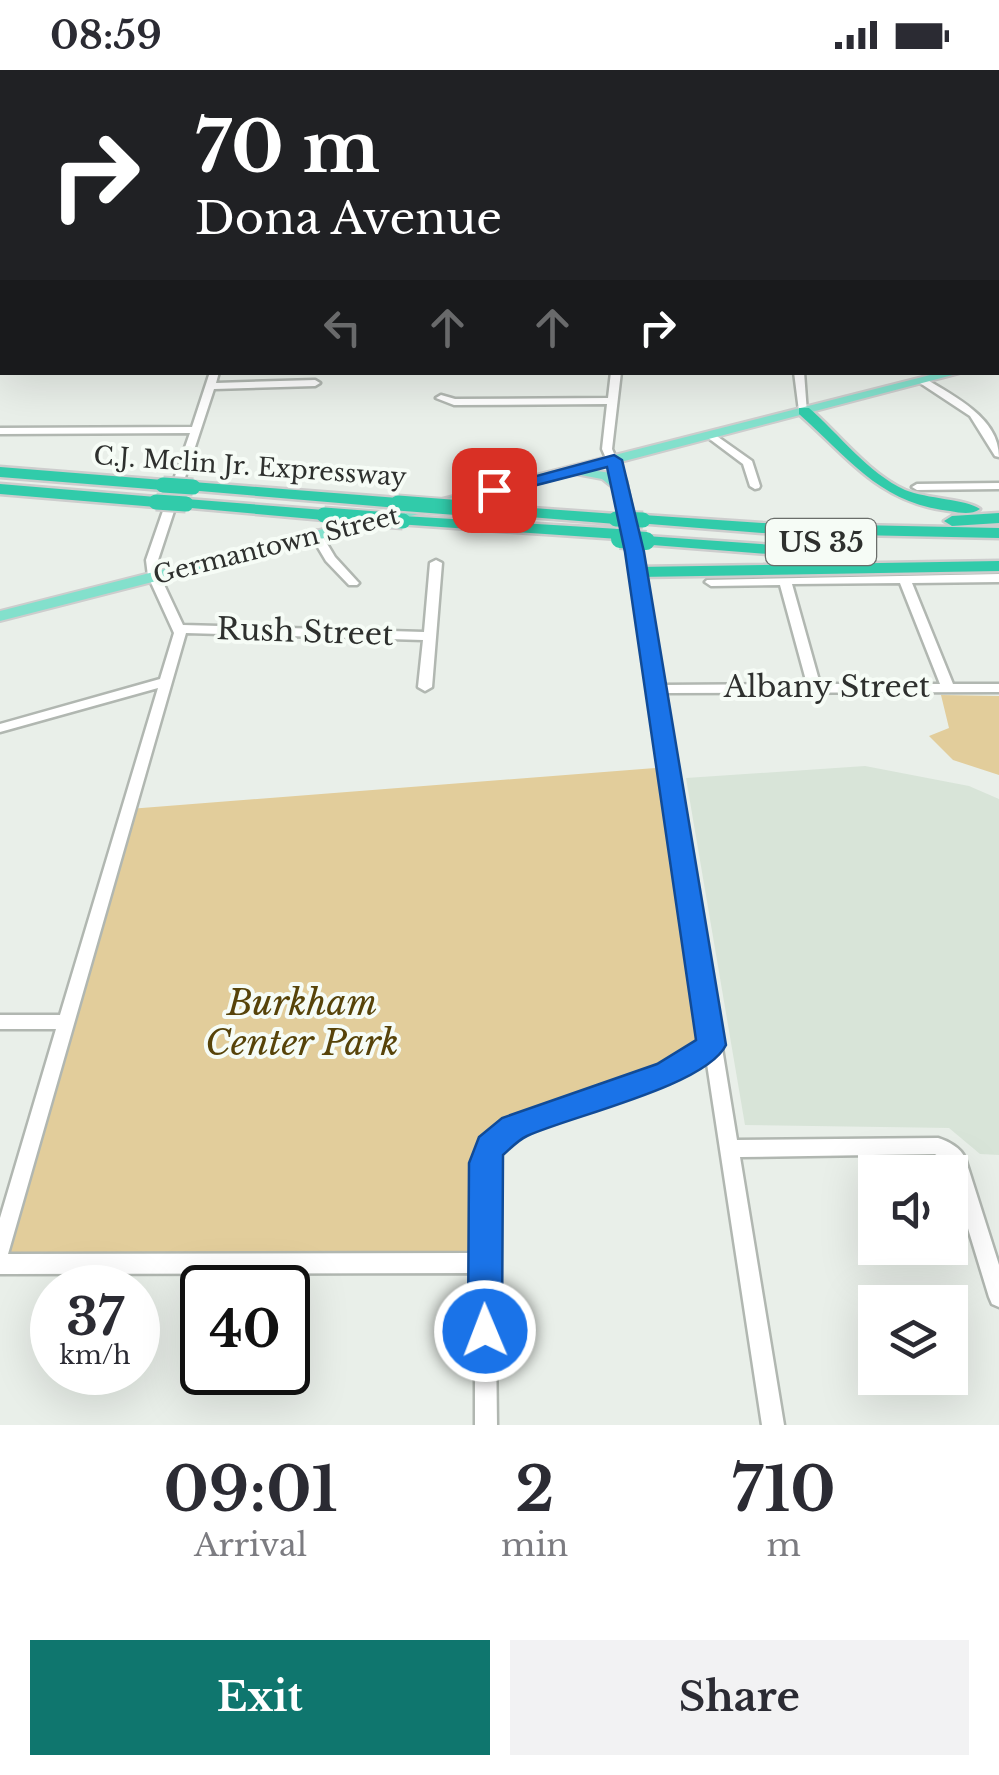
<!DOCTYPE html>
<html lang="en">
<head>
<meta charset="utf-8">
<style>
	:root { --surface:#fff; --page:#f2f2f3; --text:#2b2b33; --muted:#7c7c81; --accent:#0f766e }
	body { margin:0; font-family:"Libre Baskerville",serif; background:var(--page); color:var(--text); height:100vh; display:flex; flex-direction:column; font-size:38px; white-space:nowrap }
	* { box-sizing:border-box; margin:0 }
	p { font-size:32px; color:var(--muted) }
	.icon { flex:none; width:55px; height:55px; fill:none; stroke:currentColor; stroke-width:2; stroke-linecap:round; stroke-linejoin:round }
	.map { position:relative; height:1355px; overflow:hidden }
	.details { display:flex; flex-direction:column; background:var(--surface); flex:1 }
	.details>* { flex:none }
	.guide { position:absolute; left:0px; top:0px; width:1000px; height:305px; box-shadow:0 10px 40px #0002; background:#202124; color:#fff; overflow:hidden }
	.fabs { position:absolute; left:858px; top:1085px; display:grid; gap:20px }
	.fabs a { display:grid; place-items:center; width:110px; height:110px; border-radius:0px; background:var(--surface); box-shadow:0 10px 40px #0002; font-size:50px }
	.speed { position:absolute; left:30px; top:1195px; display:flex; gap:20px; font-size:50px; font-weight:700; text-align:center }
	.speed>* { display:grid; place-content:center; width:130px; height:130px; border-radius:50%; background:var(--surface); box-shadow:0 10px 40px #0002; line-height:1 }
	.speed small { font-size:25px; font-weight:400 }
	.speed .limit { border:5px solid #111; border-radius:15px; background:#fff; color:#111 }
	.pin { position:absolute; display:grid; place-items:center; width:85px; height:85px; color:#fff; margin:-42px; border-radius:20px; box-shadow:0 5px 15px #0006 }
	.me { position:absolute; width:110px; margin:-55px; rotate:359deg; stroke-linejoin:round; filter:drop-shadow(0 0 8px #0008) }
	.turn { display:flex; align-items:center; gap:35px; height:210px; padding:0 30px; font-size:45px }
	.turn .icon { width:130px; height:130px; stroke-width:2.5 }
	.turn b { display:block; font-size:70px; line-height:85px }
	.lanes { display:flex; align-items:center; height:95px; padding:0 30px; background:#0003; justify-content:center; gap:50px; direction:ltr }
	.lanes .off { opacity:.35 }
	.eta { display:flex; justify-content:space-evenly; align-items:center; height:170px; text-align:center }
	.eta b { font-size:60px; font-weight:800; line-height:70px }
	.button { display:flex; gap:20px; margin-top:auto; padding:20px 30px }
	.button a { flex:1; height:115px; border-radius:0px; background:var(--accent); color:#fff; font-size:40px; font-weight:800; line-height:115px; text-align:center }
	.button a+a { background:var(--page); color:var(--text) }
	.status { display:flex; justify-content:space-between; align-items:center; height:70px; padding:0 50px; background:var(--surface); direction:ltr }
	.status svg { height:28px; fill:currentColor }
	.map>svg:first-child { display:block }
</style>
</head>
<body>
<div class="status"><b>08:59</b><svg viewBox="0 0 49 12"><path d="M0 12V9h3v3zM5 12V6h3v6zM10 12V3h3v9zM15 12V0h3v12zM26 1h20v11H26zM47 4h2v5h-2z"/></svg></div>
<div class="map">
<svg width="999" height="1355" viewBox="0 0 999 1355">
	<rect width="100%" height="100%" fill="#e9efe9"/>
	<path fill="#d8e4d8" d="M865 696 969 716 999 729V1085L980 1084 949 1058 745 1055 686 708Z"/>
	<path fill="#e2cd9b" d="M941 625 999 626V705L953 690 929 666 949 658Z
		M668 697 711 975 693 988 513 1058 490 1077 484 1193 0 1194V1181L129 739Z"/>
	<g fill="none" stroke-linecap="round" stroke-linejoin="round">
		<defs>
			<path id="minor" d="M101 0H107V2H102Z
				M295 0H301L302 2H297Z
				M427 0H433L434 2H429Z
				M604 0H610L612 2H606Z
				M762 0H768V2H763Z
				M976 0H982L984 2H978Z
				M998 16H999V22L998 21Z
				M0 20H2V24H0Z
				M998 43H999V47H998Z
				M0 62H2V66H0Z
				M998 95H999V99H998Z
				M0 100H2V104H0Z
				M0 146H2V150H0Z
				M0 197H2V204H0Z
				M998 221H999V225H998Z
				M998 252 999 253V260L998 259Z
				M0 275H2V281H0Z
				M210 302H219L216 313 315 310 320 313 315 316 214 319 158 490 160 506 183 555 424 562 430 493 436 490 442 493 432 617 425 621 418 617 423 570 186 563 8 1184 475 1183 476 1093 483 1071 507 1052 661 998 704 971 629 482 616 411 602 379 607 334 454 335 436 328 441 325 455 329 608 328 611 302H621L612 379 626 411 641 482 662 615 807 614 780 515 711 516 705 512 707 510 999 504V512L912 513 953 614H999V622L664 623 737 1070 938 1068C948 1071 961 1078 965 1088L999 1195V1237L992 1234 989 1227 948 1093 935 1084 740 1087 784 1355H762L706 987 673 1008 519 1064 498 1082 494 1093 497 1355H475V1203L0 1204V1148L56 959H0V945H60L158 618 0 662V654L160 609 174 563 148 506 146 490 190 363 0 364V358L192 357ZM900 513 940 614H820L792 514Z
				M794 302H804L807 343 799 341Z
				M920 309H926C955 327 999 348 999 387L995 386 970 346 920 313Z
				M711 362 752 391 760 416 759 418 755 419 750 416 743 394 707 367 706 365Z
				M999 413V419L917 420 912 417 917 414Z
				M316 461 320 462 335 487 357 511 359 513 357 515H349L326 491 310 464Z"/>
			<path id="major" d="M0 51H2V55H0Z
				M942 302H964L590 400 611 403 628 416V422H618L602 409 575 404 0 551V541Z"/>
			<path id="highway" d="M799 338H809C839 364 868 403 905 420 927 429 966 429 980 439 971 445 961 443 950 441 879 433 849 388 799 344Z
				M0 397 163 410 171 415 163 420 0 407Z
				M193 412 398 428 406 433 398 438 188 420V414Z
				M0 414 156 427 164 432 156 437 0 424Z
				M186 429 324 440 332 445 324 450 180 437 178 434Z
				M463 433 616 444 624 449 616 454 457 441 455 438Z
				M999 443V453L952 456 944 451 952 446Z
				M643 445 762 453 999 458V468L762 463 637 453 635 450Z
				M403 446 619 459 627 464 619 469 397 454V448Z
				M646 466 858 481 866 486 858 491 640 474 638 471Z
				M999 491V501L638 507 630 502 638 497Z"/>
		</defs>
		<use href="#minor" stroke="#b1b7b1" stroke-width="5"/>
		<use href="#major" stroke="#cdcdcd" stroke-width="4"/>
		<use href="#highway" stroke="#cdcdcd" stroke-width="5"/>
		<use href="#minor" fill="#fff" fill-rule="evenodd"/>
		<use href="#major" fill="#83e0cc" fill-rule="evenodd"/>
		<use href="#highway" fill="#31cbaa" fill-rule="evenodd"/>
		<path stroke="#7c7f7c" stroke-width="2.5" stroke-dasharray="6 4" stroke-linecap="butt" d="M412 0 418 2"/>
		<defs>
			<path id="highway-bridge-far1" d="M163 415 193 417
				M156 432 186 434
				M398 433 463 438
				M324 445 403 451
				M616 449 643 450"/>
			<path id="highway-bridge" d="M620 469 646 471"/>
		</defs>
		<use href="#highway-bridge-far1" stroke="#cdcdcd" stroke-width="19" stroke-linecap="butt"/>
		<use href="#highway-bridge" stroke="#cdcdcd" stroke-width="22" stroke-linecap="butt"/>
		<use href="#highway-bridge-far1" stroke="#31cbaa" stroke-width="15"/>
		<use href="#highway-bridge" stroke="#31cbaa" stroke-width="18"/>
	</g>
	<path fill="#1a73e8" stroke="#114b97" stroke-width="2.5" d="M614 385 622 390 644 482 726 975C706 1016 571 1046 527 1066 518 1070 510 1079 503 1085L502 1261 497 1273 485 1278 473 1273 468 1261 469 1093 479 1067 502 1048 657 994 696 970 625 482 607 397 494 426 485 420Z"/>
	<g text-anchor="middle" stroke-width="8" stroke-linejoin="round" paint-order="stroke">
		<g font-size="25" fill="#2e302e" stroke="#f6fcf6">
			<text transform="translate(250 396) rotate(4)" y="9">C.J. Mclin Jr. Expressway</text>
			<text transform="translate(276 475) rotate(-14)" y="9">Germantown Street</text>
		</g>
		<rect fill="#f6fcf6" stroke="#6a6d6a" stroke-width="2.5" x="766" y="449" width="110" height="46" rx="8"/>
		<g font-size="28" font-weight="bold" fill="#2e302e">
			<text x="821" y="482">US 35</text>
		</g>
		<g font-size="30" fill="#2e302e" stroke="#f6fcf6">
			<text transform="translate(305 562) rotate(2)" y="10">Rush Street</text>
			<text x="827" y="627">Albany Street</text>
		</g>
		<g font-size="35" font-style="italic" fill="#574309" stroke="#f6fcf6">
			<text x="302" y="945">Burkham<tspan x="302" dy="40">Center Park</tspan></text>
		</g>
	</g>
</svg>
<div class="fabs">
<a><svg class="icon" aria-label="sound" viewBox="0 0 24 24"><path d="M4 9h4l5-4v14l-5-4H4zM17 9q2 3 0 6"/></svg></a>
<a><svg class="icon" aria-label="layers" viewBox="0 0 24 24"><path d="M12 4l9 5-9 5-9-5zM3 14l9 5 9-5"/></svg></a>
</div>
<div class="speed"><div>37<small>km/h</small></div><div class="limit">40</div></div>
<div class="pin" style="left:494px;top:420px;background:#d93025"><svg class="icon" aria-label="arrive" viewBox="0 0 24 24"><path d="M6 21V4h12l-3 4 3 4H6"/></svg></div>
<svg class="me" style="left:485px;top:1261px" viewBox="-20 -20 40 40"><circle r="17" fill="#1a73e8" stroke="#fff" stroke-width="3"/><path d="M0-11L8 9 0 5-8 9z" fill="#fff"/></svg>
<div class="guide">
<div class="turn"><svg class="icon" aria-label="right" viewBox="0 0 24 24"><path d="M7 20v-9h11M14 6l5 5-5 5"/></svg><div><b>70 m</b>Dona Avenue</div></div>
<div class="lanes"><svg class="icon off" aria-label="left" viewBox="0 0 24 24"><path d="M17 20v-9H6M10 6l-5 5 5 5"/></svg><svg class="icon off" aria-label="ahead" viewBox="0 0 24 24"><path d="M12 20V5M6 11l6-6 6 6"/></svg><svg class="icon off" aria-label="ahead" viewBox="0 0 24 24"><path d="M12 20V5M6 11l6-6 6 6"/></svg><svg class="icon" aria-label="right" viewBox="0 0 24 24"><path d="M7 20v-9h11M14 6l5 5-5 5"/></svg></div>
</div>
</div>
<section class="details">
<div class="eta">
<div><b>09:01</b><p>Arrival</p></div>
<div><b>2</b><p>min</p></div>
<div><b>710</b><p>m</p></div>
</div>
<div class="button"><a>Exit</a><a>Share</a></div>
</section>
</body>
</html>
